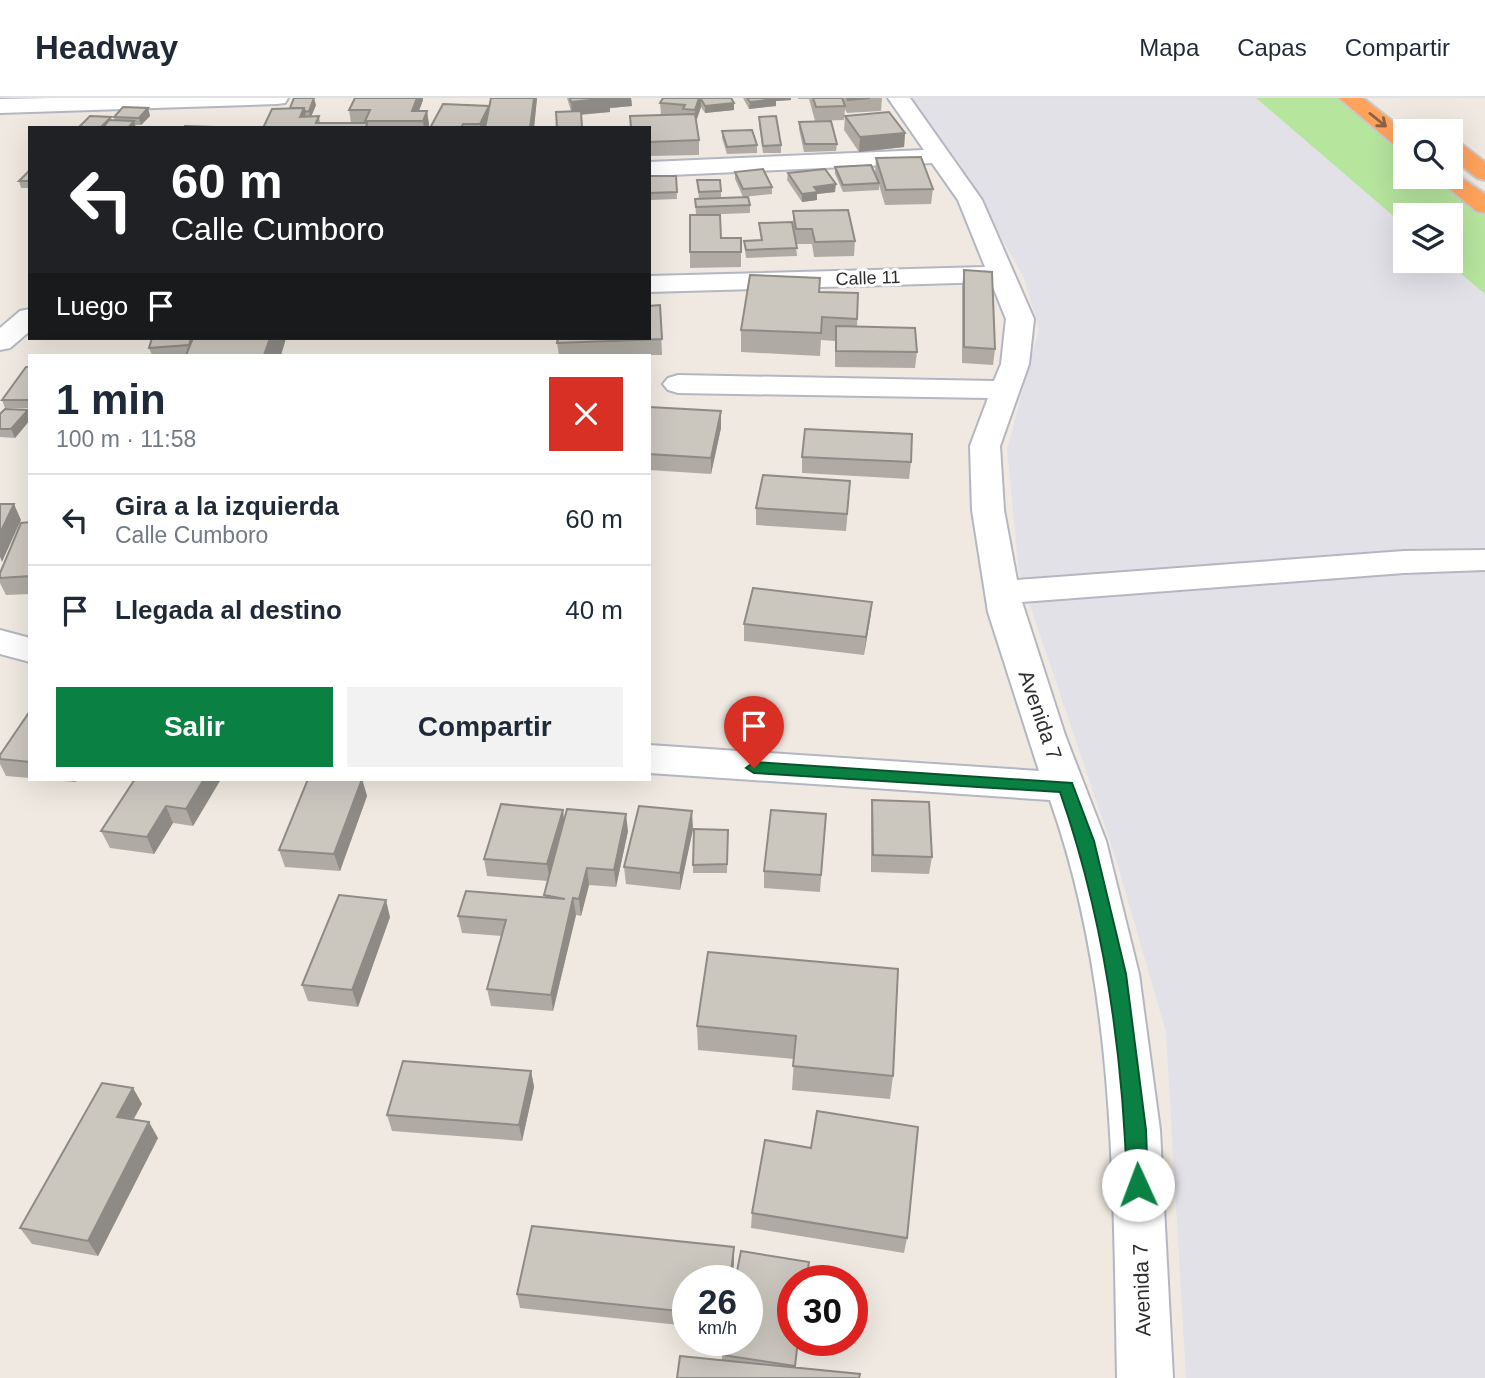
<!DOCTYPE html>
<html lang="es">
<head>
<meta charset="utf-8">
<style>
	:root { --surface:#fff; --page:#f2f2f3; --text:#1f2937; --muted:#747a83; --line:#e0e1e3; --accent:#0b8043 }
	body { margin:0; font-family:Arial,sans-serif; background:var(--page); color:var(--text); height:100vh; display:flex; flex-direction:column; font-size:26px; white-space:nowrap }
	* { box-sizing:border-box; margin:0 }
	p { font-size:23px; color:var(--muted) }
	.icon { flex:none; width:38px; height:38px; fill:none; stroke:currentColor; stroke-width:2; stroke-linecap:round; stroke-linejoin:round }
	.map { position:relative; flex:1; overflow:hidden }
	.sheet { position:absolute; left:28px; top:256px; width:623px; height:427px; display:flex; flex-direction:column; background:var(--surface); border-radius:0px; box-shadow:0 7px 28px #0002 }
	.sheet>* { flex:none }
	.banner { position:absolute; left:28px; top:28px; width:623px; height:214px; border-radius:0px; box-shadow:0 7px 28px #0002; background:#202124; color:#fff; overflow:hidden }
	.controls { position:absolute; left:1393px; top:21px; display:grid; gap:14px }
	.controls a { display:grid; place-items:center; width:70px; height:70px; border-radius:0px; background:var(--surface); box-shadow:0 7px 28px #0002; font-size:35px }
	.speed { position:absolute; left:672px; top:1167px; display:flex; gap:14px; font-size:35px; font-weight:700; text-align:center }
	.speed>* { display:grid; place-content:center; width:91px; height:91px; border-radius:50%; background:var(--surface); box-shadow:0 7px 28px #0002; line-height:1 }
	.speed small { font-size:18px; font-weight:400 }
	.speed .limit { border:10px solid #d22; background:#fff; color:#111 }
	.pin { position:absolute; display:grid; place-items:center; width:60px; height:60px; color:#fff; margin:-72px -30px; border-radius:50% 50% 50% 0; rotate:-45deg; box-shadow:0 0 7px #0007 }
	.pin .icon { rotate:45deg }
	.me { position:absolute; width:77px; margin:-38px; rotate:358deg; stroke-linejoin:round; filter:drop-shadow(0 0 5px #0008) }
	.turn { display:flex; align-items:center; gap:24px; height:147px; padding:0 28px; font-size:32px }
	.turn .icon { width:91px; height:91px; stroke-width:2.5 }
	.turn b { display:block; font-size:49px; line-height:60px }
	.then { display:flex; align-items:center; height:66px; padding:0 28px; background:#0003; gap:14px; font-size:26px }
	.round { display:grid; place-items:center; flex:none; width:74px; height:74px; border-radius:0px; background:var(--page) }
	.overview { display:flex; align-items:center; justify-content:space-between; height:119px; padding:0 28px }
	h1 { font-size:42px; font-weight:800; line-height:52px }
	.button { display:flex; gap:14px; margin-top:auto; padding:14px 28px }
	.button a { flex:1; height:80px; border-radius:0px; background:var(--accent); color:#fff; font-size:28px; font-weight:800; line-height:80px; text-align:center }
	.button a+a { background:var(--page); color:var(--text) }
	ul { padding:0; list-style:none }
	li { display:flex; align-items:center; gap:21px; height:91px; padding:0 28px; border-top:2px solid var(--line) }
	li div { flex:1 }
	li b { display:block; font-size:26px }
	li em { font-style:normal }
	header { display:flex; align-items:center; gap:42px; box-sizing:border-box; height:98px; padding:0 35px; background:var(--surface); border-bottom:2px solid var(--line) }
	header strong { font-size:33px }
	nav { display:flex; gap:38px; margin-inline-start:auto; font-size:24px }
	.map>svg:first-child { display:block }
</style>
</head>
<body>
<header>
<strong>Headway</strong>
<nav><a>Mapa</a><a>Capas</a><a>Compartir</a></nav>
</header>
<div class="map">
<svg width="1485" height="1280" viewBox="0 0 1485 1280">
	<rect width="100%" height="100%" fill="#efe9e1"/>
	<path fill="#e3e1e8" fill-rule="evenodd" d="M909 0H1365L1408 33H1405V79H1451V66L1485 93V1280H1186L1166 934 1115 758 1019 475 1007 351 1039 231 1024 180 958 63ZM1405 117H1451V163H1405Z"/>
	<path fill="#b6e59e" d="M1256 0H1349L1405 46V79H1446L1485 111V196L1446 163H1451V117H1405V128Z"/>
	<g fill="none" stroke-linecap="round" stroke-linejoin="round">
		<defs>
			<path id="minor" d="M52 0H288L285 5 277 6 0 15V1Z
				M888 0H910L982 102 1034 221 1029 266 1000 348 1004 412 1017 482 1404 453 1485 452V472L1404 475 1022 504 1065 637 1106 743 1139 876 1160 1032 1173 1280H1117C1113 1086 1116 888 1050 702L649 675V647L1039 673 988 514 972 412 970 348 988 300 678 295 668 292 663 286 668 280 678 277 994 283 1001 266 1006 221 991 184 649 194V178L985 169 958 102 932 65 649 78V64L924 52Z
				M30 211V233L10 250 0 252V230L20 213Z
				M0 532 30 540V564L0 556Z"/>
			<path id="highway" d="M1339 0H1363L1405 33V51L1397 49Z
				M1451 42 1459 44 1485 64V82L1477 80 1451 60Z
				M1451 73 1485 96V115L1476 113 1436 79H1451Z"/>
		</defs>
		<use href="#minor" stroke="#b4b7c1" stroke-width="4"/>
		<use href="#highway" stroke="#c9c9c9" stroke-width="4"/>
		<use href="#minor" fill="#fff" fill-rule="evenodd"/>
		<use href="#highway" fill="#ffa35c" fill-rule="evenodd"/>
	</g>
	<path fill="#afaba4" d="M537 0 534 30H430L489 8Z
		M567 0H631L632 8 610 10V14L581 17 571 13Z
		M731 0 734 12 705 15 701 9 696 24 699 42V57L649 58V30L661 17 660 5Z
		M743 0H791V2L776 3V8L749 11Z
		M798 0H882L881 13 847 15 845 11 844 22 815 23 809 1H798Z
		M423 2 419 13H427L429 27 428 30H263L290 10 316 7 311 19 319 18 320 25H351L349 12Z
		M148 10 150 18 141 27H135L136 30H78L111 19 112 23H115L114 19Z
		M845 18 905 35 904 49 859 54 844 32Z
		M759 19 781 47V55H763L759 26Z
		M799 24 837 46 836 53 804 54 799 31Z
		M722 33 757 47V55L727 56 722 40Z
		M876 60 933 91 931 106 885 107 879 87V92L843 94 835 76V69L877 79 875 75Z
		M30 72V90H21L19 83Z
		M735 74 772 89V96L743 99 735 81Z
		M788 75 835 94 817 96V102L802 104 787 82Z
		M649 78H676L677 101 650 102Z
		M697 82 721 93V100L750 107V115L696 117 695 101H699Z
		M793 113 855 143 854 158 814 159 812 146H796L797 158 746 160 744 143 761 142 759 125 793 128Z
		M721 140H741V169L690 170V154Z
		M964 172 995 251 993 267 962 265V188Z
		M820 194 858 195 857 229 917 254 915 270 835 269V243L821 242 820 258 741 254V232Z
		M660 207 662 257H559L557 245Z
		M152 240H286L281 257 187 256 152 257 149 250Z
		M30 269V310H5L2 302Z
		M649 309 721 330 711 376 649 372Z
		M0 316 30 317V322L15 340 0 339Z
		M802 359 911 364 909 381 802 375Z
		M849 400 846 433 756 427V410Z
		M30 424V496L6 497 0 485V475Z
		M872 504 870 521 864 557 744 543V526Z
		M30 613V680L6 678 0 666V657Z
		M35 681H78L76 684Z
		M135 681H221L193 728 173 725 154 756 110 750 101 733Z
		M362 681 367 698 340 773 285 769 279 752Z
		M872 702 932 759 929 776 871 774V719Z
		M826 716 820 794 764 790V773Z
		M564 722 628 733 616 789 589 787 581 818 576 817 553 913 491 908 487 891 502 838 462 835 458 818 545 799 548 783 487 778 484 761Z
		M693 731 680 792 626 786 624 769Z
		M728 732 727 775H693V767Z
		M390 819 358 909 308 903 302 887Z
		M898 871 893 978 890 1001 792 992 794 961 698 952 697 928Z
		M531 973 534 989 522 1043 392 1033 387 1017Z
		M133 990 142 1006 133 1021 158 1040 98 1158 32 1146 20 1130Z
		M752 1115 907 1140 904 1155 751 1130Z
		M734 1164 732 1183H688V1228L520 1210 517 1196Z
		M747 1183 795 1270 722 1262V1257Z"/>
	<path fill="#8e8b86" d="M314 0 316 7 310 21 309 13Z
		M417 0H423V2L415 23 412 13Z
		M534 0H537L534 30H530Z
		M608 0H631L632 8 610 10V14L572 17 571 4Z
		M699 0H704L701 1V9L695 26V12Z
		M772 0H791V2L776 3V8L749 11 750 4Z
		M734 5V12L705 15V8Z
		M489 8 487 30H480V26Z
		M148 10 150 18 141 27 139 20Z
		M304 10 307 24 300 19Z
		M427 13 429 27 428 30H424L423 23Z
		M134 23 136 30H128Z
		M905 35 904 49 859 54 860 39Z
		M836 86 835 94 817 96V102L802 104V96L814 89Z
		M270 240H286L281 257H264Z
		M28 312 30 317V322L15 340 11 331Z
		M721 313V330L711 376V360Z
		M14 406 21 422 2 464 0 459V435Z
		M872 504 870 521 864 557 866 539Z
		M204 681H221L193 728 186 711Z
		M362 681 367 698 340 773 334 756Z
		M166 708 173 725 154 756 147 739Z
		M563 712 565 729 550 783 547 766Z
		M692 713 693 731 680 792V775Z
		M626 716 628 733 616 789 614 772Z
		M587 770 589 787 581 818 579 801Z
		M573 800 576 817 553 913 551 897Z
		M386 802 390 819 358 909 352 892Z
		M531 973 534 989 522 1043 519 1027Z
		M133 990 142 1006 126 1035 117 1019Z
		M149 1024 158 1040 98 1158 88 1143Z
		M734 1149V1164L732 1183H730Z"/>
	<path fill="#cbc7bf" stroke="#8e8b86" stroke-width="2" d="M294 0H314L309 13 305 14 304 10H290Z
		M355 0H417L412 13H427L423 23H365L370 12H349Z
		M491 0H534L530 30H485Z
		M570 0H610L571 4Z
		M663 0H699L695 12 683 11 685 7 660 5Z
		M702 0H731L734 5 705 8 701 1Z
		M747 0H775L776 1 750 4Z
		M813 0H842L845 8 816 9Z
		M847 0H870L848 2Z
		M443 6 489 8 480 26H463L461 30H430Z
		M123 9 148 10 139 20 114 19Z
		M304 10 300 19 319 18 316 25H367L366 30H263L272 11Z
		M581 13 582 30H557L556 14Z
		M889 14 905 35 860 39 845 18Z
		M695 16 699 42 649 44V30H631L630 18Z
		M90 18 111 19 100 30H78Z
		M776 18 781 47 763 48 759 19Z
		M109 22 134 23 128 30H103Z
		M831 23 837 46H805L799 24Z
		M185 28 215 29 183 30Z
		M752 32 757 47 727 49 722 33Z
		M921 59 933 91 886 92 876 60Z
		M871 67 879 85 843 87 835 69Z
		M763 71 772 89 743 91 735 74Z
		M825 71 836 86 814 89 818 94 802 96 788 75Z
		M30 72V83H19Z
		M649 78H676L677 94 649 95Z
		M697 82H720L721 93 699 94Z
		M748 99 750 107 696 109 695 101Z
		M848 112 855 143 815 144 812 131H796L793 113Z
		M690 117H720L721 140H741V154H690Z
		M792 124 797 150 746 152 744 143 762 142 759 125Z
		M964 172 992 174 995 251 964 249Z
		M750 177 820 180 819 194 858 195 857 221 822 219 821 235 741 232Z
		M660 207 662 241 557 245 558 240H649V208Z
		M836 228 915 230 917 254 836 253Z
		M152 240H191L189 247 149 250Z
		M193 240H270L264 257H186Z
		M26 269H30V302H2Z
		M649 309 721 313 711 360 649 356Z
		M5 311 28 312 11 331H0V316Z
		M805 331 912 336 911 364 802 359Z
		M763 377 850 383 847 416 756 410Z
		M0 406H14L0 435Z
		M30 424V478L0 480V475L21 425Z
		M753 490 872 504 866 539 744 526Z
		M30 613V664L0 661V657Z
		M135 681H204L186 711 166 708 147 739 101 733Z
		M308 681H362L334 756 279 752Z
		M872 702 929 704 932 759 873 757Z
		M501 706 563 712 547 766 484 761Z
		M639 708 692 713 680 775 624 769Z
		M567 711 626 716 614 772 587 770 579 801 573 800 551 897 487 891 506 822 458 818 466 793 565 801 544 797Z
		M771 712 826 716 821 777 764 773Z
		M694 731 728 732 727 766 693 767Z
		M339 797 386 802 352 892 302 887Z
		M708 854 898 871 893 978 793 968 796 938 697 928Z
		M403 963 531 973 519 1027 387 1017Z
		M102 985 133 990 117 1019 149 1024 88 1143 20 1130Z
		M817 1013 918 1029 907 1140 752 1115 765 1042 811 1050Z
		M532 1128 734 1149 730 1183H688V1214L517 1196Z
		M741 1153 809 1164 806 1183H793V1242H798L795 1268 722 1257 725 1242H747V1183H735Z
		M680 1258 860 1276 859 1280H677Z"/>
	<defs><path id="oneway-shaft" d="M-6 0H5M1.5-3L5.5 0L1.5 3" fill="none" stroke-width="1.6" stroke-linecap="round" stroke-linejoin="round" transform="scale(1.75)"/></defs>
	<use stroke="#8c6343" href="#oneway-shaft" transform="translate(1378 22) rotate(39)"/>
	<path fill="#0b8043" stroke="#07532c" stroke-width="2" d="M754 664 1072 685 1094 743 1126 876 1146 1032 1148 1087 1145 1094 1138 1097 1130 1094 1127 1087C1123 955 1104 820 1060 694L754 675 746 670Z"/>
	<g text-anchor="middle" stroke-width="6" stroke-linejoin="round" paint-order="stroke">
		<g font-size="18" fill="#2e2e2e" stroke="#fff">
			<text transform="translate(868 180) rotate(-2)" y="6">Calle 11</text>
		</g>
		<g font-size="21" fill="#2e2e2e" stroke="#fff">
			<text transform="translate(1040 617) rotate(71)" y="7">Avenida 7</text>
			<text transform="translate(1142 1192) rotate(-92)" y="7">Avenida 7</text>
		</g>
	</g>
</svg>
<div class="controls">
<a><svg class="icon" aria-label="search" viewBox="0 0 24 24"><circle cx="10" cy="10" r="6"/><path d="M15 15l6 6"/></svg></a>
<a><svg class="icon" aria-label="layers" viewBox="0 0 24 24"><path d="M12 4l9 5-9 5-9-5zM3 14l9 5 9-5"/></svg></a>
</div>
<div class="speed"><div>26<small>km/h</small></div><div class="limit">30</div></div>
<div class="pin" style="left:754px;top:670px;background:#d93025"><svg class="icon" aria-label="arrive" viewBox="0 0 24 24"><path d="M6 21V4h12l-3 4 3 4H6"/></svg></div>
<svg class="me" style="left:1138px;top:1087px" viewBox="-20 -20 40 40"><circle r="19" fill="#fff"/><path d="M0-13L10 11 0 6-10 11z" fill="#0b8043"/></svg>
<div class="banner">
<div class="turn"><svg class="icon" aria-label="left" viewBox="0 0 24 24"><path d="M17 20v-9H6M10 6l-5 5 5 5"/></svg><div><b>60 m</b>Calle Cumboro</div></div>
<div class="then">Luego<svg class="icon" aria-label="arrive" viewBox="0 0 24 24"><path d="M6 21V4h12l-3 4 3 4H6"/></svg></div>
</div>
<section class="sheet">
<div class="overview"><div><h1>1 min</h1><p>100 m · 11:58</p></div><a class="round" style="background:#d93025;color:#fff"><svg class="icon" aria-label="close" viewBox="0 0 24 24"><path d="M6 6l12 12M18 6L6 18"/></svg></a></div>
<ul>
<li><svg class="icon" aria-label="left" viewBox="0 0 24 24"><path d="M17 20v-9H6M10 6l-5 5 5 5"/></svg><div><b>Gira a la izquierda</b><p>Calle Cumboro</p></div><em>60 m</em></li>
<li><svg class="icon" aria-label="arrive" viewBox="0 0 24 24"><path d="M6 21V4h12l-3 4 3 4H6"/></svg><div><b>Llegada al destino</b></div><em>40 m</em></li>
</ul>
<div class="button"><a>Salir</a><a>Compartir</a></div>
</section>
</div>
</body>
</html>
